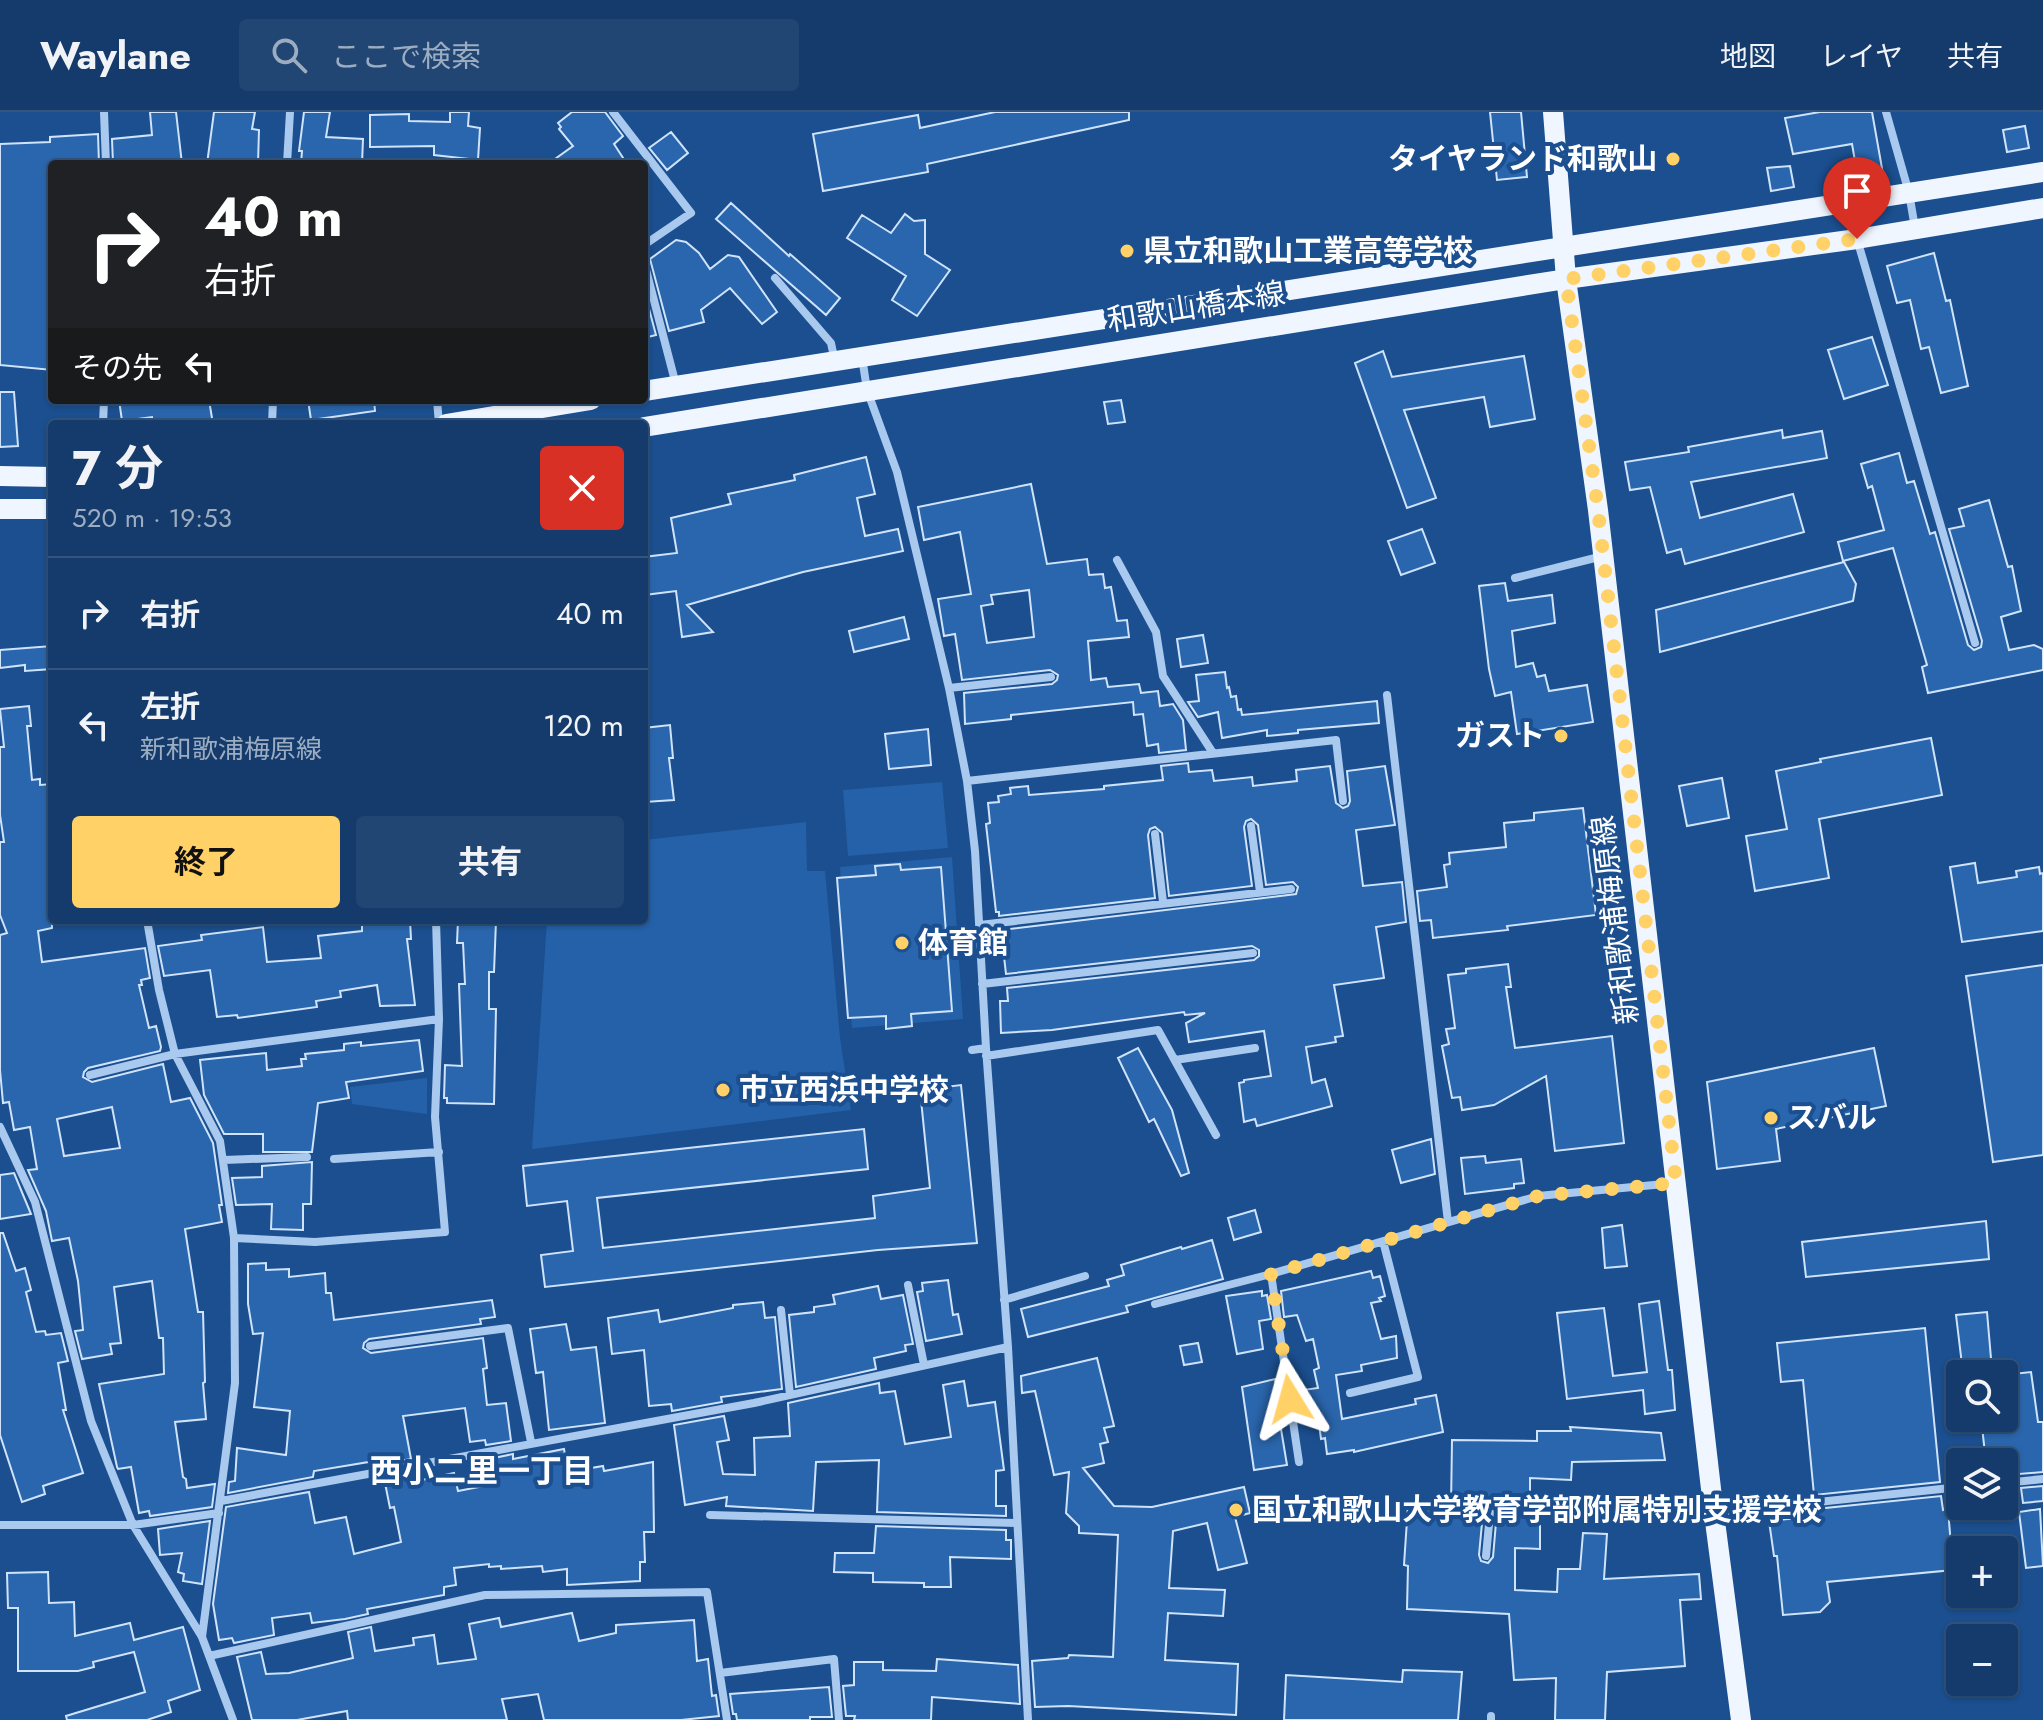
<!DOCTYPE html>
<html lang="ja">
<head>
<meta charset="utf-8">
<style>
	:root { --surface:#143b6b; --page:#214673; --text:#f1f3f6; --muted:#9dadc1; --line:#33557e; --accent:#ffd166 }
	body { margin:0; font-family:Jost,"Noto Sans JP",sans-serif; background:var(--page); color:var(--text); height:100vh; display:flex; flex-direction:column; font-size:30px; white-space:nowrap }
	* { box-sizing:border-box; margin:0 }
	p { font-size:26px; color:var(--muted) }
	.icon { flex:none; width:44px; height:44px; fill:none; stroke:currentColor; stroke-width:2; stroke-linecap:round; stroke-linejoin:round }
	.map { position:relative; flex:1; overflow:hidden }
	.sheet { position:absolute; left:48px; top:308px; width:600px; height:504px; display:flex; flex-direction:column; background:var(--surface); border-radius:8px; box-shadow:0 2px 6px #0004,0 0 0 2px var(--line) }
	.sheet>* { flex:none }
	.guide { position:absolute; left:48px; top:48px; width:600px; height:244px; border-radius:8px; box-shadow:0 2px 6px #0004,0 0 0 2px var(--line); background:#202124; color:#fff; overflow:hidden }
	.buttons { position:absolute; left:1946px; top:1248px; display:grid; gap:16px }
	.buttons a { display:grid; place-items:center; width:72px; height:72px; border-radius:8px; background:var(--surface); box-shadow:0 2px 6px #0004,0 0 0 2px var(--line); font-size:40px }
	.pin { position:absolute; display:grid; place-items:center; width:68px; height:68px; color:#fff; margin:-82px -34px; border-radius:50% 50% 50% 0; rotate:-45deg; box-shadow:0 0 8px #0007 }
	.pin .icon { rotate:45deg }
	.me { position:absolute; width:88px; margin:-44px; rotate:352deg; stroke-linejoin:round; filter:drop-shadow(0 0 6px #0008) }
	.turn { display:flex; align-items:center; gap:28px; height:168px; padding:0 24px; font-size:36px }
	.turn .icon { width:104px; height:104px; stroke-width:2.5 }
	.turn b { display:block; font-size:56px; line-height:68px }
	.then { display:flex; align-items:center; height:76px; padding:0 24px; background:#0003; gap:16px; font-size:30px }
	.round { display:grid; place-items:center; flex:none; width:84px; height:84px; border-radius:8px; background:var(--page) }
	.summary { display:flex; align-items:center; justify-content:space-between; height:136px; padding:0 24px }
	h1 { font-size:48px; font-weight:700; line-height:60px }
	.primary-button { display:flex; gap:16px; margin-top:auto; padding:16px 24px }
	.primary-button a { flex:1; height:92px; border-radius:8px; background:var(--accent); color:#111; font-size:32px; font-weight:700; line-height:92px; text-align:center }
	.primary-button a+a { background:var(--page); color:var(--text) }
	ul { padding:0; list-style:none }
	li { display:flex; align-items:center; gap:24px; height:112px; padding:0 24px; border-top:2px solid var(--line) }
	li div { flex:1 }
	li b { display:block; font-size:30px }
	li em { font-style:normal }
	header { display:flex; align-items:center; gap:48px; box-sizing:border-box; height:112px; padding:0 40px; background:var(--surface); border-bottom:2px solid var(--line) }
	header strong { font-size:38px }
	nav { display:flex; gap:44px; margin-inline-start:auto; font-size:28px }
	.search { width:560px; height:72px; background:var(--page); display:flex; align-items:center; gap:20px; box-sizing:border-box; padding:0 28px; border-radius:8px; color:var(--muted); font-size:30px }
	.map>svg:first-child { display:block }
</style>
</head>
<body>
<header>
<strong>Waylane</strong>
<div class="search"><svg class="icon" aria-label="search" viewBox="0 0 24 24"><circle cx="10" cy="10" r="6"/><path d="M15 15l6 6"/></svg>ここで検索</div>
<nav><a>地図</a><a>レイヤ</a><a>共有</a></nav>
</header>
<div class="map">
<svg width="2043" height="1608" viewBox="0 0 2043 1608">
	<rect width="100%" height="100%" fill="#1b4f8f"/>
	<path fill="#2461a8" d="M942 670 948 736 848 744 843 678Z
		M806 710 807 759H825L840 926 851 998 532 1037 547 808H644V728Z
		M952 745 963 907 852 916 840 755Z
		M427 966V1002L352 992 350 975Z"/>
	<path fill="#2a66ad" stroke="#cfe3fa" stroke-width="2" fill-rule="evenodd" d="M150 0H176L182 52H113L112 27 152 23Z
		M214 0H255L252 17 259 18 258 52H207Z
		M304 0H330L326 25 363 27 362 52H301L302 39H299Z
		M450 0H469L468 14 480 16 478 48 434 43V34L370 35V3L409 2V9L450 10Z
		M572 0H605L623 24 614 32 627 52H548L573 34 559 17 561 15 558 11Z
		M995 0H1129V8L927 52 928 60 823 79 813 22 918 3 920 16Z
		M1490 0H1521L1527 65 1497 68Z
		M1820 0H1872L1883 62 1858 66 1852 32 1793 42 1785 6Z
		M2025 14 2029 36 2007 40 2003 18Z
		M671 20 688 41 667 58 649 36Z
		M98 22 99 52H52V258L0 253V32L50 30V25Z
		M1790 54 1794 75 1771 79 1767 56Z
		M731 91 789 144 790 142 840 186 826 203 716 107Z
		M905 102 914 109 925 108V142L950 158 917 204 892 188 906 164 847 126 862 103 891 121Z
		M676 128 686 130 699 141 710 157 728 143 739 145 777 200 762 212 730 176 701 198 704 210 669 219 650 147Z
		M1934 141 1946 189 1950 188 1968 274 1941 281 1929 235 1921 237 1910 188 1897 191 1887 154Z
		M644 178 656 223 644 226Z
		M1872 225 1888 273 1844 287 1828 238Z
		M1383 239 1392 265 1524 244 1535 307 1490 315 1484 285 1404 298 1436 386 1407 396 1355 251Z
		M0 280H14L18 334 0 335Z
		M119 288H209L213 312H153L152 305 122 309Z
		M308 288H374L375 299 311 308Z
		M1121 288 1125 310 1108 312 1104 290Z
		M1782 318 1783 326 1822 319 1827 346 1691 370 1700 406 1793 382 1804 420 1685 452 1681 437 1667 441 1650 375 1630 378 1625 350 1689 340 1688 335Z
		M1899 341 1907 371 1914 369 1930 422 1935 420 1968 533 1974 538 1981 535 1982 529 1949 417 1964 414 1959 397 1989 388 2008 455 2012 454 2021 499 2001 505 2009 538 2034 533 2043 537V558L1928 581 1922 555 1927 553 1893 436 1843 449 1838 430 1884 418 1872 374 1868 376 1861 352Z
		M866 345 875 382 857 386 865 424 898 417 903 439 803 460 687 493 713 520 682 525 676 479 644 483V445L677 441 671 406 731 392 728 382 795 368 794 363Z
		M1031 372 1047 452 1087 447 1089 463 1103 462 1105 476 1111 475 1117 509 1127 508 1129 525 1088 529 1091 568 1106 566 1108 575 1139 572 1141 581 1158 579 1160 594 1173 592 1183 608 1186 638 1159 641 1158 632 1147 634 1143 602 1134 603 1133 590 1011 603V607L965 612 964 581 1052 572 1057 568 1058 563 1050 558 962 568 955 522 944 524 938 487 971 482 960 420 924 428 918 395ZM1029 478 1034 525 987 531 981 494 993 492 991 483Z
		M1422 417 1435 451 1401 463 1388 429Z
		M1844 450 1856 472 1853 489 1660 540 1656 498Z
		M1505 471 1508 489 1552 483 1555 511 1512 519 1516 555 1533 551 1537 565 1545 563 1549 579 1587 573 1593 610 1517 622 1511 580 1495 584 1489 557 1479 474Z
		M904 505 909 527 854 540 849 519Z
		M1203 523 1208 551 1181 555 1177 527Z
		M52 534V557L25 559V553L0 556V538Z
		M1225 560 1227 576 1229 575 1231 585 1236 584 1238 598 1241 597 1242 603 1377 589 1379 611 1298 618V621L1267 624V618L1222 626 1218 600 1198 605 1188 590 1199 589 1196 563Z
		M29 594 31 614H27L32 668 40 667V673L52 672V701L49 702 52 816 38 819 42 850 145 836 150 866 141 868 142 873H139L149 916 156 914 161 935 160 939 88 956 84 960 83 965 92 970 163 952 171 990 190 986 213 1031 222 1093H219L222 1110 185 1117 198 1200H203L205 1270 203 1271 206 1307 175 1310 183 1365 186 1367 187 1376 215 1372 212 1395 150 1404 149 1399 139 1401 131 1355 118 1357 117 1355 99 1272 164 1262 163 1226H159L152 1169 114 1175 121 1231 110 1232 112 1242 82 1247 75 1219 83 1218 78 1169 69 1126 52 1129 46 1099 28 1058 37 1057 30 1015 14 1018 9 990 3 991 0 958V823L7 821 0 803V730H4L0 703V635H4L0 597ZM112 995 120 1036 64 1044 57 1007Z
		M670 613 673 646H669L674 688 645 690 644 616Z
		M928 617 931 653 889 657 885 622Z
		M1931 626 1942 683 1819 707 1829 766 1755 779 1746 724 1787 717 1776 659 1821 650 1820 647Z
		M1188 651 1189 660 1212 658 1214 669 1252 665 1253 674 1297 669 1296 658 1330 654 1336 691 1343 696 1348 694 1350 689 1347 659 1385 654 1395 713 1356 718 1363 774 1402 770 1406 810 1376 815 1384 866 1334 873 1343 924 1335 925 1336 930 1306 935 1312 971 1325 967 1332 994 1257 1014 1255 1007 1244 1010 1239 971 1244 970V968L1271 964 1264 919 1189 930 1186 911 1205 901 1185 903 1184 900 1052 918 1001 921 1000 889H1008L1007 876 1254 848 1259 844V838L1252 834 1006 862 1001 818 1296 782 1298 775 1293 770 1266 773 1258 713 1251 707 1246 709 1244 715 1252 774 1169 784 1162 721 1155 715 1150 717 1148 723 1155 786 999 804V800H996L986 712 990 711 988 691 999 690 998 684 1011 682 1010 676 1028 674 1029 683 1104 677V674L1163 668 1161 654Z
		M1722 666 1729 706 1687 714 1679 674Z
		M1583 696 1596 803 1507 814 1508 818 1433 826 1431 808 1420 809 1417 779 1447 775 1444 753 1450 752 1449 741 1506 735 1504 711 1534 708V701Z
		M1975 751 1978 771 2017 765 2016 759 2039 755 2040 762 2043 761V819L1962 830 1950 755Z
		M900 752 901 758 941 755 952 899 911 902 912 914 886 917V904L848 906 837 766 876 763 875 754Z
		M362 808H410L411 827H407L415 893 380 894 377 873 340 879 341 885 316 889 317 895 238 906 237 903 217 905 210 858 164 864 158 834 202 828 201 823 263 815 267 850 321 846 318 824 362 819Z
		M458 808 496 809 494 860H489V897H496L494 992 447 991V986H444L445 953 462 954 459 872H465L463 831H457Z
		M1508 852 1511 875H1506L1515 936 1612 924 1624 1031 1555 1039 1546 964 1494 993 1462 998 1460 985 1452 986 1442 934 1449 932 1446 917 1455 916 1448 863 1466 861V857Z
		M2043 853V1043L1993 1050 1966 864Z
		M419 928 423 959 346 970 349 986 318 991 312 1040H263V1022H224L204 983 200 948 266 941 267 958 302 954 301 947H306L305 942 344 938V932L361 930V934Z
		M1138 936 1172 998 1189 1061 1181 1064 1154 1007 1149 1010 1118 946Z
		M1874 936 1886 994 1776 1017 1780 1049 1717 1057 1707 970Z
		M961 973 977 1131 878 1138 545 1175 541 1143 573 1139 567 1089 527 1094 523 1054 864 1017 868 1057 597 1086 603 1136 875 1106 873 1084 930 1076 920 978Z
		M1431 1027 1435 1062 1401 1071 1392 1038Z
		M1485 1044 1486 1051 1521 1047 1524 1071 1514 1072V1076L1465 1082 1461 1046Z
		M312 1050 311 1092H303V1118L271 1117 272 1092 236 1093 232 1066 262 1065V1054Z
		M14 1061 31 1102 0 1107V1063Z
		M1255 1098 1261 1120 1234 1128 1228 1106Z
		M1986 1109 1989 1147 1806 1165 1802 1130Z
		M1622 1113 1627 1154 1605 1156 1602 1116Z
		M0 1121H3L16 1159 25 1156 31 1178 26 1180 36 1220 45 1219 46 1223 61 1221 68 1249 58 1251 66 1298H63L83 1361 43 1374 45 1382 22 1390 0 1323Z
		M1212 1128 1223 1167 1126 1194 1128 1200 1028 1225 1021 1197 1109 1174 1107 1168 1124 1163 1121 1153 1181 1135 1182 1137Z
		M266 1151V1158L289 1157V1165L325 1161 326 1181H331L334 1208 492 1188 495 1205 480 1207 481 1212 369 1227 364 1231 363 1236 371 1241 483 1226 487 1256 483 1257 487 1293 506 1291 511 1329 486 1333 485 1328 470 1330 465 1296 403 1304 411 1347 382 1352 381 1348 314 1359 313 1365 228 1381 229 1370 235 1369 237 1336 286 1343 290 1299 254 1295 263 1221 253 1222 248 1192V1152Z
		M1371 1159 1373 1166 1380 1164 1385 1184 1379 1186 1381 1189 1371 1191 1381 1227 1396 1224 1397 1246 1361 1253 1362 1259 1336 1263 1342 1307 1416 1292 1415 1287 1436 1283 1443 1320 1354 1340V1338L1327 1342 1325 1326 1321 1327 1317 1297 1299 1301 1296 1279 1318 1276 1314 1258 1319 1256 1313 1227 1306 1229 1297 1203 1284 1205 1281 1179Z
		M948 1168 953 1203 958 1202 962 1222 926 1229 917 1180 923 1179 922 1171Z
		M878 1174 881 1187 903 1183 913 1232 905 1233 906 1239 874 1246 876 1257 796 1275 789 1203 814 1200V1195L835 1192 833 1183Z
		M1262 1179V1184L1267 1183 1271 1207 1259 1209 1263 1237 1237 1242 1226 1184Z
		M1659 1189 1668 1258H1672L1675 1298 1645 1302 1643 1278 1567 1287 1557 1201 1604 1196 1613 1264 1647 1260 1639 1192Z
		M763 1190 765 1206 775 1205 782 1277 721 1285 722 1290 672 1299 671 1292 649 1294 644 1238 612 1242 608 1206 658 1198 660 1210 733 1196V1193Z
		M1987 1200 1992 1258 1963 1261 1956 1203Z
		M566 1212 571 1238 596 1235 605 1311 549 1318 543 1260 536 1261 530 1217Z
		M1925 1216 1940 1370 1814 1383 1803 1268 1781 1270 1777 1231Z
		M1198 1231 1202 1250 1184 1253 1180 1234Z
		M1097 1246 1114 1314 1104 1316 1108 1330 1100 1332 1104 1351 1083 1356 1114 1394 1152 1395 1244 1375 1250 1401 1235 1405 1247 1451 1218 1458 1207 1411 1173 1419 1169 1476 1225 1478 1223 1504 1168 1501 1165 1548 1238 1552 1236 1603 1068 1594 1035 1595 1032 1549 1068 1546 1069 1543 1113 1545 1118 1423 1079 1421V1414L1066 1401 1069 1360 1054 1363 1035 1279 1022 1281 1021 1264Z
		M2031 1260 2038 1310H2043V1360L2019 1362 2018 1358 2004 1360V1350H1986L1981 1306H2010L2004 1263Z
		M1275 1267 1277 1283 1282 1282 1285 1303 1279 1305 1287 1353 1254 1358 1242 1275Z
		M964 1269 968 1294 995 1290 1004 1358 996 1359V1394H1006V1404L877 1400 879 1348 816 1350 813 1399 726 1394 727 1385 685 1393 674 1313 724 1304 729 1328 717 1330 723 1362 755 1363 754 1326 790 1324 788 1291 879 1271 880 1281 895 1279 905 1332 951 1325 943 1273Z
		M1570 1315 1661 1321 1665 1348 1572 1350 1571 1368 1530 1366V1389L1488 1385 1484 1390 1479 1443 1481 1449 1488 1451 1493 1445 1497 1399 1530 1403 1529 1407H1540V1437L1515 1436V1478L1557 1480 1558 1457H1580L1583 1421 1607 1422 1604 1467 1699 1462 1701 1487 1680 1488 1685 1554 1607 1560 1605 1608H1555L1556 1566 1514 1568 1509 1502 1407 1497 1408 1454 1404 1453 1408 1393 1451 1395 1452 1328 1537 1329V1319H1571Z
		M564 1337 568 1360 603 1354 604 1359 653 1350 654 1420H644L645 1450H640V1469L567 1473V1457L543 1460 542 1454 501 1457V1454L489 1455V1452L454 1456 456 1473 444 1475V1483L367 1497 368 1502 345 1507 312 1511 310 1501 272 1506 274 1523 234 1531 232 1526 219 1528 213 1492 226 1395 309 1380 315 1411 346 1405 354 1442 401 1430 394 1395 390 1396 384 1366 413 1361 417 1369 454 1361 458 1379 494 1372 489 1347 513 1342V1347Z
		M2043 1374V1389L2023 1391 2021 1376Z
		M1941 1384 1943 1398 1948 1397 1953 1458 1827 1470 1830 1490 1820 1500 1783 1503 1777 1444H1774L1769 1409 1817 1404 1816 1397Z
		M2040 1397 2043 1454 2026 1456 2019 1400Z
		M210 1409 202 1472 183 1469 184 1462 178 1460 182 1441 160 1443 158 1417Z
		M876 1414 1006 1418V1428H1011V1447L950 1445 951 1475H924V1471L873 1470V1461L834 1460 835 1441H874Z
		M48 1460 49 1491 74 1490 75 1524 130 1511 134 1528 183 1515 200 1578 168 1589 171 1600 147 1608H67L66 1604 145 1580 134 1540 93 1550 94 1555 78 1559H18V1496H8L7 1461Z
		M572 1501 579 1529 616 1521V1513L694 1508 697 1549 708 1547 712 1584 716 1583 719 1604 681 1608H544L538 1582 502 1587 507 1608H348L347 1599 297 1608H252L237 1545 261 1540 266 1562 289 1561 353 1546 348 1520 371 1515 375 1539 414 1533 413 1526 434 1523 438 1552 476 1547 469 1512 499 1506 501 1515Z
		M937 1547 1018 1553 1020 1592 932 1585 931 1608H854L855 1604H846L843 1574 854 1573V1550H883V1558L936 1559Z
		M1403 1558 1462 1560 1458 1608H1284L1286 1563 1402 1570Z
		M829 1575 832 1605H810V1608H737L736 1602H733L730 1582Z"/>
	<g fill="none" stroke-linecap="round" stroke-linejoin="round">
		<path stroke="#a9c9ee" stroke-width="8" d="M104 0 106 52
			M613 0 691 101 644 133
			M1886 0 1909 81 1915 116
			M287 52 290 0
			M1849 91 1857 127 1975 531
			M644 150 676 273
			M775 166 831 231 835 250
			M862 245 867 278 897 360 949 576 967 669 975 739 986 936 1008 1235 1028 1608
			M437 288 439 312
			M103 312 104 288
			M272 312 273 288
			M1117 448 1156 520 1163 564 1213 641
			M1515 466 1603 444
			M949 576 1051 565
			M1387 583 1448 1110
			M967 669 1336 628 1343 689
			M1251 714 1260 780
			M1155 722 1163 790
			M147 808 159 878 175 942 220 1029 234 1126 235 1271 202 1525
			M980 813 1291 777
			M982 872 1253 841
			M972 938 986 936
			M986 944 1158 918 1216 1023
			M1175 948 1255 936
			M90 963 175 942 439 907
			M0 1015 35 1090 91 1309 133 1413 202 1525 233 1608
			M334 1047 439 1040
			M224 1048 307 1045
			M234 1126 315 1130 445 1120 435 1005 439 907 436 808
			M1271 1162 1299 1350
			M908 1173 924 1253
			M1004 1188 1085 1164
			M1155 1192 1271 1162 1538 1084 1675 1071
			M781 1198 790 1283
			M370 1234 508 1216 531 1330
			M1350 1281 1418 1265 1383 1129
			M2004 1371 2043 1367
			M221 1389 754 1291 1008 1235
			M1714 1401 1960 1375
			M710 1403 1016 1411
			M0 1413H133L219 1401
			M1486 1444 1491 1391 1537 1397 1712 1394
			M209 1544 485 1483 707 1480 727 1608
			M720 1561 834 1547 839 1608
			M1491 1608V1604"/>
		<path stroke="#f0f6ff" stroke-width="20" d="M1553 0 1566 167 1598 398 1713 1394 1741 1608
			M644 279 2043 60
			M446 312 591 288
			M644 315 1566 167 1857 127 2043 96
			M0 364 52 365
			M0 397H52"/>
	</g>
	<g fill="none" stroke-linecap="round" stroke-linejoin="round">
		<path stroke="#ffd166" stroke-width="14" stroke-dasharray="0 25.2" d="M1290 1287 1271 1162 1538 1084 1676 1071 1598 398 1566 167 1857 127"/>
	</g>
	<g fill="#ffd166" stroke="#1b4f8f" stroke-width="3">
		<circle cx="1673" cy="47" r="8"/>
		<circle cx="1127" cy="139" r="8"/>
		<circle cx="1561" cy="624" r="8"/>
		<circle cx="902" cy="831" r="8"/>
		<circle cx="723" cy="978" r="8"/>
		<circle cx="1771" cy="1006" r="8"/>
		<circle cx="1236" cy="1398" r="8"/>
	</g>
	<g text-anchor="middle" stroke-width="8" stroke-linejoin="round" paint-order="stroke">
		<g font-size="30" font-weight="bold" fill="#fff" stroke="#1b4f8f" text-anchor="start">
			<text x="1657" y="57" text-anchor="end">タイヤランド和歌山</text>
			<text x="1143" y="149">県立和歌山工業高等学校</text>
			<text x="1545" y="634" text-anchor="end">ガスト</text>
			<text x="918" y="841">体育館</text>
			<text x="739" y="988">市立西浜中学校</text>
			<text x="1787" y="1016">スバル</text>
			<text x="1252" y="1408">国立和歌山大学教育学部附属特別支援学校</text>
		</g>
		<g font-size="30" fill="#fff" stroke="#1b4f8f">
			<text transform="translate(1196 195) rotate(-9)" y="10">和歌山橋本線</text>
			<text transform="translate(1615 808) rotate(-97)" y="10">新和歌浦梅原線</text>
		</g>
		<g font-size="32" font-weight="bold" fill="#fff" stroke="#1b4f8f">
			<text x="482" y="1370">西小二里一丁目</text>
		</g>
	</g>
</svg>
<div class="buttons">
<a><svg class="icon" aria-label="search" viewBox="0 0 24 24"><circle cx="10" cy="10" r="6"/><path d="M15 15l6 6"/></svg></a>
<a><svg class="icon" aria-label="layers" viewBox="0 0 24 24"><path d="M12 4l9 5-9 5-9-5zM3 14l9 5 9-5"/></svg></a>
<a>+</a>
<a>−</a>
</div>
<div class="pin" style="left:1857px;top:127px;background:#d93025"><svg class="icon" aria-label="arrive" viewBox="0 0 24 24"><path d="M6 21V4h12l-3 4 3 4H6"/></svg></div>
<svg class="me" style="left:1290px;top:1287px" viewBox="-20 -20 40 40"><path d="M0-17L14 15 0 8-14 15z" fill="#ffd166" stroke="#fff" stroke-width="4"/></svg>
<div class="guide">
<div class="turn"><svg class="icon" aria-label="right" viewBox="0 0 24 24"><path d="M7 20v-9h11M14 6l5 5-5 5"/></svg><div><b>40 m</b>右折</div></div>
<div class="then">その先<svg class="icon" aria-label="left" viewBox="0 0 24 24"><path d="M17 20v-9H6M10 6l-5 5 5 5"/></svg></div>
</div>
<section class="sheet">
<div class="summary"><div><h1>7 分</h1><p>520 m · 19:53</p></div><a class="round" style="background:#d93025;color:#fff"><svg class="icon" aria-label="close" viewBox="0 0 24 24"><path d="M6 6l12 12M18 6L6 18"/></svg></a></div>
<ul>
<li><svg class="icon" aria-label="right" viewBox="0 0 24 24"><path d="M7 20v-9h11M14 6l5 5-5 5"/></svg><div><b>右折</b></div><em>40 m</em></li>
<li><svg class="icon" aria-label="left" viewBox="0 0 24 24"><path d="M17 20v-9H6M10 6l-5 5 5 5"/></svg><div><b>左折</b><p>新和歌浦梅原線</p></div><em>120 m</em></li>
</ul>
<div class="primary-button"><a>終了</a><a>共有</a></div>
</section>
</div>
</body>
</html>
